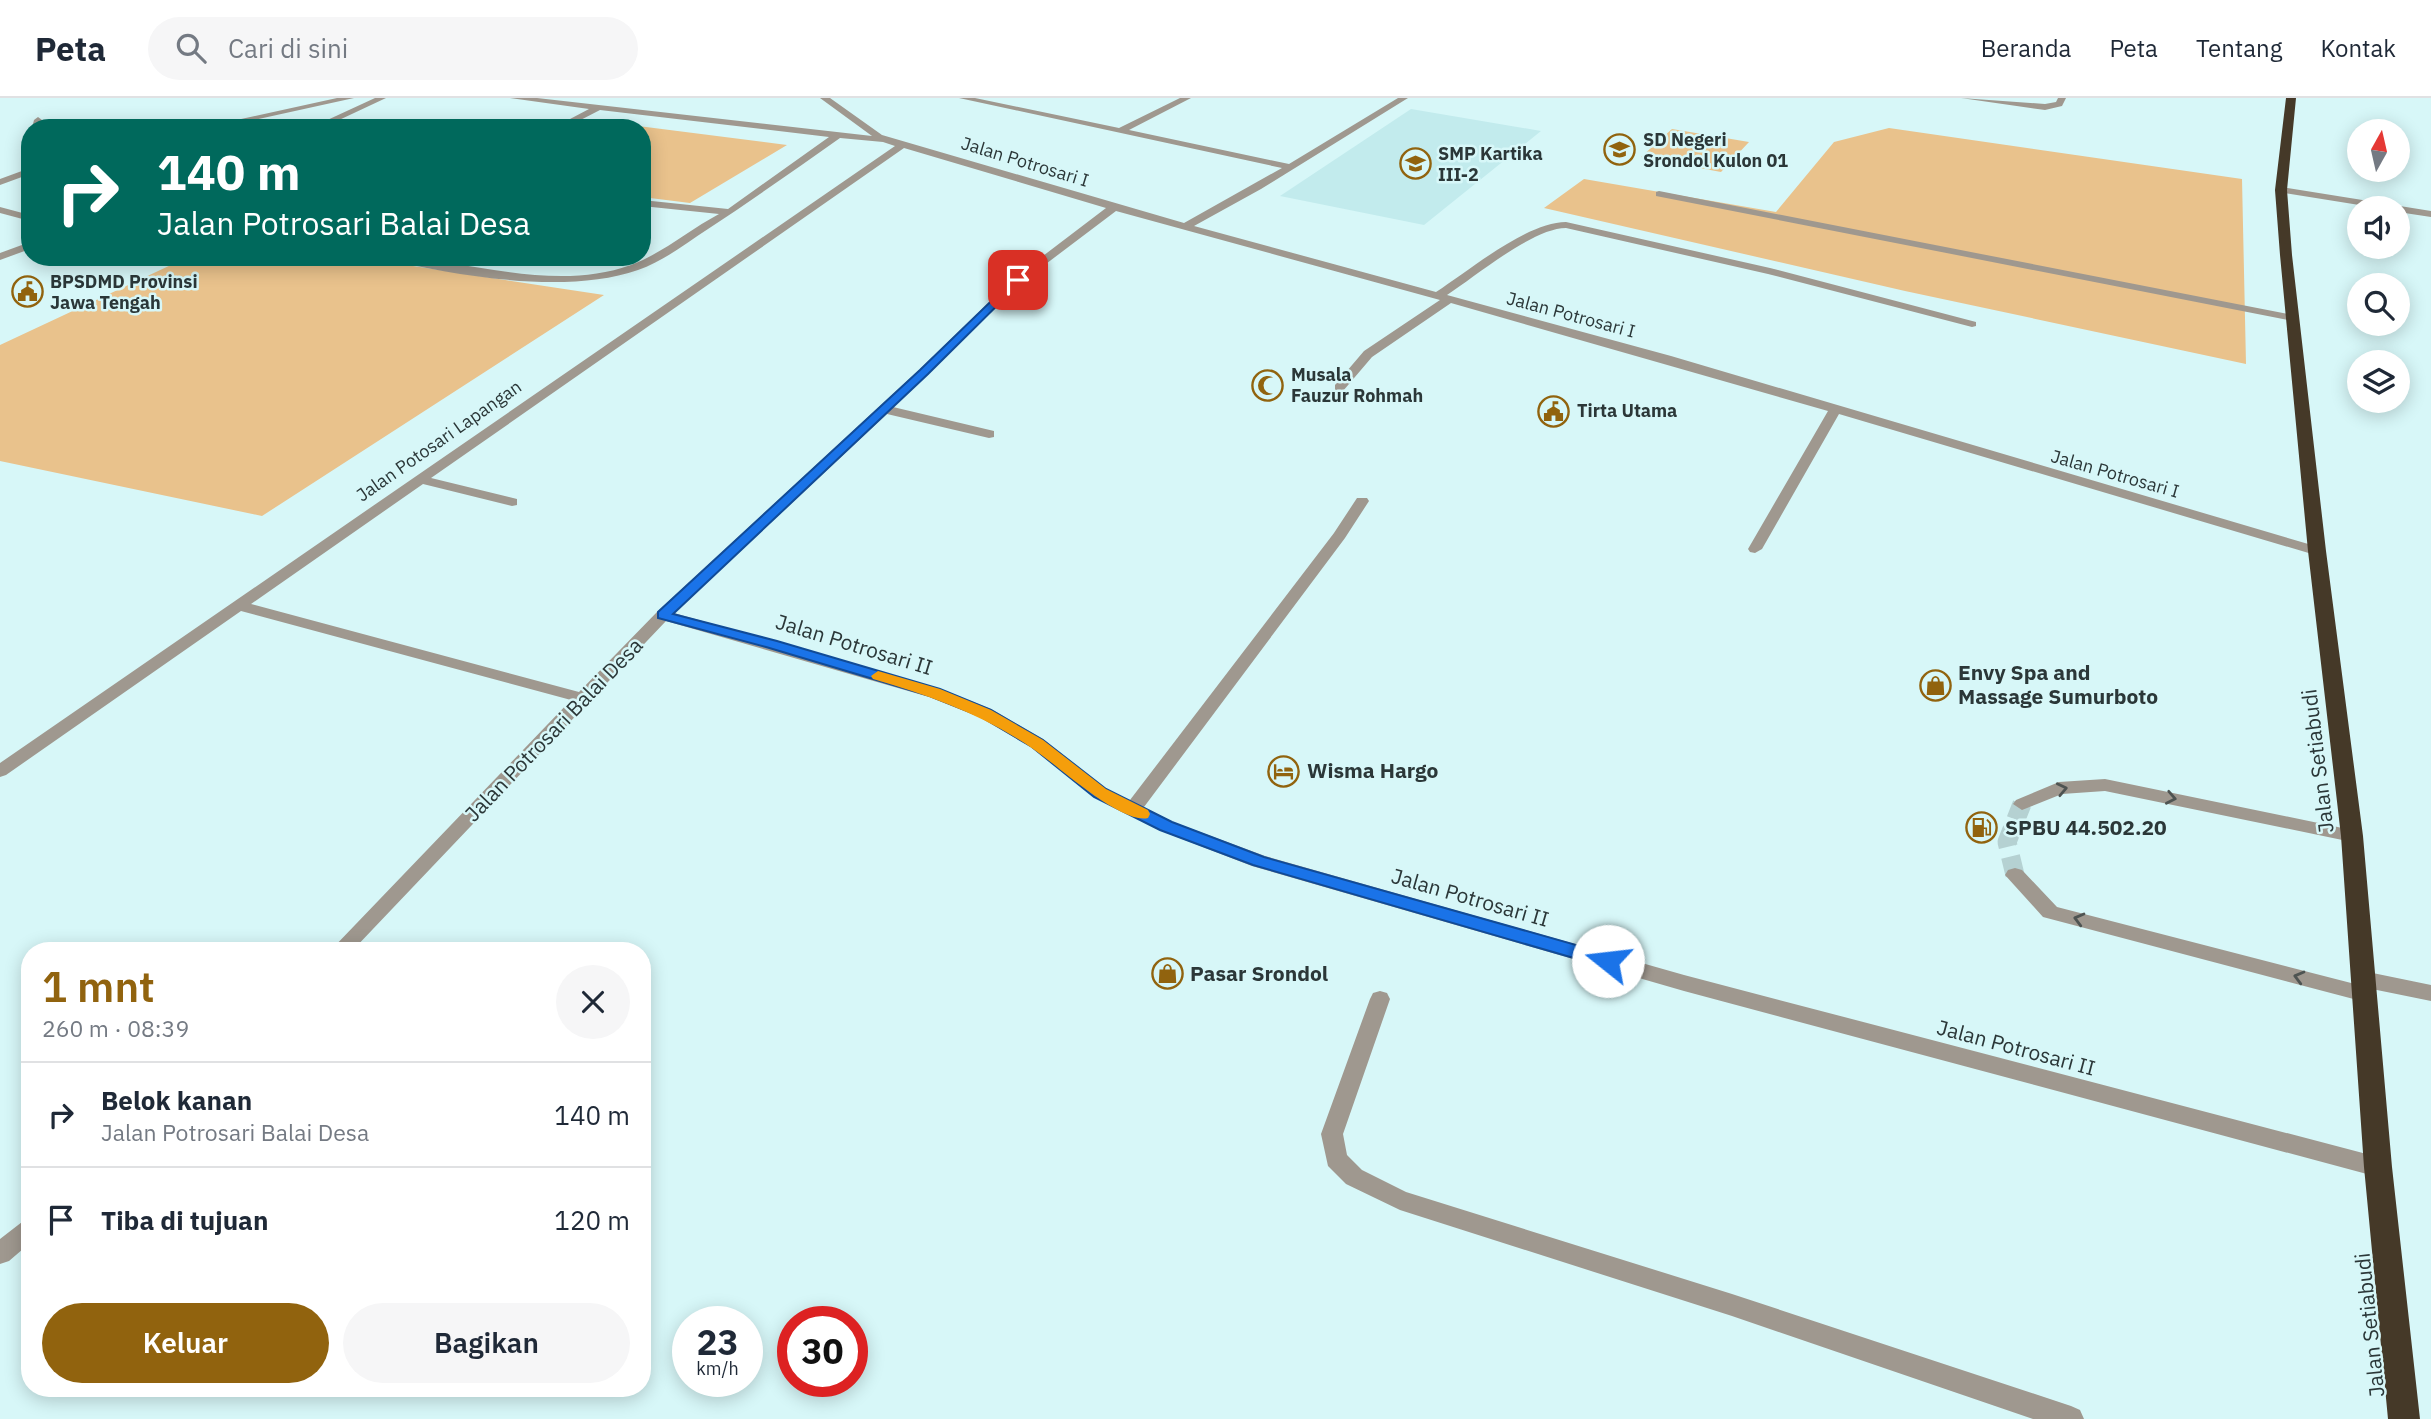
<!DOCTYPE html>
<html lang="id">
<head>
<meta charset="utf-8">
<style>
	:root { --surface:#fff; --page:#f6f6f7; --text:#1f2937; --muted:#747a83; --line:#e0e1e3; --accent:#91630e }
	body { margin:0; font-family:"IBM Plex Sans",sans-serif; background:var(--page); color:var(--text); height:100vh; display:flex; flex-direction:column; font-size:26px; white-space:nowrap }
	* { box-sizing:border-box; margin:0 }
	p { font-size:23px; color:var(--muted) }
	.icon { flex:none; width:38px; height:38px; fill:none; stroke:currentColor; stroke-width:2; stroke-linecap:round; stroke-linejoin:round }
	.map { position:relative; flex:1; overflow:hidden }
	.panel { position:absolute; left:21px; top:844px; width:630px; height:455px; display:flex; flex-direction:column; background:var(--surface); border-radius:28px; box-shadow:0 4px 18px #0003 }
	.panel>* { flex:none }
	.guide { position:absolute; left:21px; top:21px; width:630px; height:147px; border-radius:28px; box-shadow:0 4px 18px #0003; background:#00695c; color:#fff; overflow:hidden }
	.needle { width:46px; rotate:8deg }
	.buttons { position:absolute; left:2347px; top:21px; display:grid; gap:14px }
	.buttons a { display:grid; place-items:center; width:63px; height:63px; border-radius:50%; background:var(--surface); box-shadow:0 4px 18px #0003; font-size:35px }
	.speed { position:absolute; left:672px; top:1208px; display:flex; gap:14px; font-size:35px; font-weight:700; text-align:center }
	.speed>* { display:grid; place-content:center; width:91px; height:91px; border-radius:50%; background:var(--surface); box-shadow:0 4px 18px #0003; line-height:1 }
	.speed small { font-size:18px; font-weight:400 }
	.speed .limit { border:10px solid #d22; background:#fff; color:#111 }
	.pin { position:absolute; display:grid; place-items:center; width:60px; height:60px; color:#fff; margin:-30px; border-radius:14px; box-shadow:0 4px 10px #0006 }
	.me { position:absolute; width:77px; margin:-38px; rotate:286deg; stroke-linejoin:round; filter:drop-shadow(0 0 5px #0008) }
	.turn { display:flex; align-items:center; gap:24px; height:147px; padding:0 21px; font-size:32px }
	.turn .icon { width:91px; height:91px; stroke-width:2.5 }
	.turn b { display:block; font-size:49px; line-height:60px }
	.round { display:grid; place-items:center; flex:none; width:74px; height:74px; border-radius:37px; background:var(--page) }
	.summary { display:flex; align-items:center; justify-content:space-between; height:119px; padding:0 21px }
	h1 { font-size:42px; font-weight:600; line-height:52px; color:var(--accent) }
	.action { display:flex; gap:14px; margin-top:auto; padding:14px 21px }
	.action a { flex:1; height:80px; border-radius:42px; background:var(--accent); color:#fff; font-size:28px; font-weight:600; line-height:80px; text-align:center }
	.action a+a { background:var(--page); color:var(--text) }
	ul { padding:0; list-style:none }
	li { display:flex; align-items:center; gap:21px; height:105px; padding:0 21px; border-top:2px solid var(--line) }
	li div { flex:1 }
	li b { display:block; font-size:26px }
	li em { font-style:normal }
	header { display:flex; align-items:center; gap:42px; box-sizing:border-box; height:98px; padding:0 35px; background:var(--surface); border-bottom:2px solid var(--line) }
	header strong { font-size:33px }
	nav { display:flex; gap:38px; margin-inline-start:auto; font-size:24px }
	.search { width:490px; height:63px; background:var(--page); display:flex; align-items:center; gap:18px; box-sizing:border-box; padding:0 24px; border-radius:38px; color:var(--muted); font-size:26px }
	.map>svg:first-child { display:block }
</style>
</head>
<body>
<header>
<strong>Peta</strong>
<div class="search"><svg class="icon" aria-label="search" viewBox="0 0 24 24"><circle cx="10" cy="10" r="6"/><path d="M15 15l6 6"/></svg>Cari di sini</div>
<nav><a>Beranda</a><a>Peta</a><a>Tentang</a><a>Kontak</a></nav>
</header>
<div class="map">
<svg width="2431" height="1321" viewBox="0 0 2431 1321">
	<rect width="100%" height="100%" fill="#d7f7f8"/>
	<path fill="#c2ebed" d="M1411 11 1541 33 1424 127 1280 98Z"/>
	<path fill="#e9c28c" d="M591 22 787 47 690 105 642 99V30H577Z
		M1889 30 2242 81 2246 266 1905 193 1544 110 1584 81 1776 114 1834 44Z
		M1672 31 1749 44 1721 74 1641 59Z
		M188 159H354L604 197 262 418 0 363V247Z"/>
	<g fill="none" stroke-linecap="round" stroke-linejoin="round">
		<path stroke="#b5d1d2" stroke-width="19" stroke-dasharray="19 10" stroke-linecap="butt" d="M2015 777 2007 744 2022 706"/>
		<path fill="#9f988f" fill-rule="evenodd" d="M337 0H354L218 30H200Z
			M375 0H386L322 30H310Z
			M510 0H537L872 38 820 0H830L882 37 1184 125 1282 70 959 0H975L1119 30 1180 0H1191L1129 32 1289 66 1398 0H1408L1261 91 1194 128 1436 194C1470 172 1527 124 1566 124L1770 170 1976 224V228L1972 229 1768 176 1566 130C1533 130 1476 178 1447 197L1671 258 2322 450 2324 453 2317 457 2312 456 1839 316 1762 451 1755 455 1750 454 1748 451 1828 313 1451 205 1372 259 1343 293H1335V287L1364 253 1440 202 1116 113 1022 184 893 309 994 333V339L989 340 887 316 674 515 941 591 991 611 1043 641 1106 691 1130 702 1334 435 1357 400H1367L1369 403 1345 440 1144 709 1173 724 1265 758 1684 877 2378 1059 2386 1062 2390 1069 2386 1076 2378 1079 1684 893 1252 768 1159 732 1094 699 1031 649 979 619 929 599 666 523 353 852H331L571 602 241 513 6 677 0 679V665L895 48 883 44 840 40C796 71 752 102 708 131 685 146 664 163 638 172 566 197 458 178 384 161L383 159C465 159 550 196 631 167 663 155 689 132 719 116L642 108V102L728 111 829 39 600 12 565 30H553L589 11ZM904 50 1106 110 1014 180 920 271 657 514 579 594 251 506 423 386 512 408 517 407V401L431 380Z
			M1961 0 2045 6 2056 4 2058 0H2066L2062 8 2045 12Z
			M38 19 42 22 41 30H32L34 22Z
			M30 70V76L0 87V81Z
			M2281 89 2431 113V119L2398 114V110H2378L2278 94 2276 92Z
			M1659 93 2293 217 2299 220 2293 223 1656 98V94Z
			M0 109 30 117V123L0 115Z
			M30 144V151L0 162V155Z
			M2105 681 2352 732 2359 734 2361 738 2359 742 2352 744 2105 693 2062 696 2022 712 2013 706 2016 702 2059 684Z
			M2015 770 2022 772 2057 809 2355 886 2353 881 2356 876 2363 873 2431 887V903L2372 891 2375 896 2372 902 2365 904 2043 819 2005 777 2008 772Z
			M1380 893 1387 895 1390 901 1343 1036 1347 1057 1362 1072 1406 1094 1732 1196 2071 1308 2080 1312 2084 1321H2033L1732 1218 1400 1112 1346 1086 1328 1068 1321 1036 1370 901 1373 895Z
			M30 1121V1145L9 1163 0 1166V1141L22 1124Z"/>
		<path fill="#453928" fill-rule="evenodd" d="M2286 0H2296L2287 92 2292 157 2326 453 2363 738 2392 1069 2420 1321H2388L2364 1069 2341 738 2308 453 2280 157 2275 92Z"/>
	</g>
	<defs><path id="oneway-chevron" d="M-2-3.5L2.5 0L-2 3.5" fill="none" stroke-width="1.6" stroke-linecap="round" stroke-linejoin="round" transform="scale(1.75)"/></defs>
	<g stroke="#4e5452">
		<use href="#oneway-chevron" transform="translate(2062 691) rotate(-12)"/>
		<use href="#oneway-chevron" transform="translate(2171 700) rotate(11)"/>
		<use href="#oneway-chevron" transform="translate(2079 821) rotate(-165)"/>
		<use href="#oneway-chevron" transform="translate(2299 879) rotate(-165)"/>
	</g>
	<path fill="#1a73e8" stroke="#114b97" stroke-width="2" d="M1015 180 1023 182 928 276 673 516 777 543 940 591 991 612 1043 642 1106 691 1172 724 1264 759 1615 858 1617 863 1615 868 1608 870 1253 767 1160 732 1094 699 1032 649 980 618 930 598 766 549 658 520V514L920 272Z"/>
	<path fill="#f59e0b" d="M878 573 940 591 991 612 1043 642 1106 691 1148 712 1150 716 1148 720C1125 726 1070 679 1052 665 998 622 938 600 873 581L871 578Z"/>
	<defs>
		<symbol id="school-ring" viewBox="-11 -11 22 22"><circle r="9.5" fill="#d7f7f8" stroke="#91630e" stroke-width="1.5"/><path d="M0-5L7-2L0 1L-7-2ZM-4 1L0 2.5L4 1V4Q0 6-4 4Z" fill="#91630e"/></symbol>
		<symbol id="civic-ring" viewBox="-11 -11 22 22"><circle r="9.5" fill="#d7f7f8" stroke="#91630e" stroke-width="1.5"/><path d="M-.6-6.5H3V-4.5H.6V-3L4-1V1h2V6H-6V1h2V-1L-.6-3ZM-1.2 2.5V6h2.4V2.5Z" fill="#91630e"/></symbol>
		<symbol id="mosque-ring" viewBox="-11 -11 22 22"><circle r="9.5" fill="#d7f7f8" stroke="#91630e" stroke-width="1.5"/><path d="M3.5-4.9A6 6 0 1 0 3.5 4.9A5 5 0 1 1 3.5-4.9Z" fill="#91630e"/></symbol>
		<symbol id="shop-ring" viewBox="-11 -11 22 22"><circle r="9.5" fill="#d7f7f8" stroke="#91630e" stroke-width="1.5"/><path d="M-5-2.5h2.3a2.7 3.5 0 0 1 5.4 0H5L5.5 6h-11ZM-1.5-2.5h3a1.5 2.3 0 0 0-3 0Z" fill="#91630e"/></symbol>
		<symbol id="hotel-ring" viewBox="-11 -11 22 22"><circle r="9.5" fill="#d7f7f8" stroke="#91630e" stroke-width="1.5"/><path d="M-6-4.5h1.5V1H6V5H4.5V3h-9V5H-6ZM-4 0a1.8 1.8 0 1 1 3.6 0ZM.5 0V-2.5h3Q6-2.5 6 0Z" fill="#91630e"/></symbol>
		<symbol id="fuel-ring" viewBox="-11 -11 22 22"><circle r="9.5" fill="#d7f7f8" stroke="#91630e" stroke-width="1.5"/><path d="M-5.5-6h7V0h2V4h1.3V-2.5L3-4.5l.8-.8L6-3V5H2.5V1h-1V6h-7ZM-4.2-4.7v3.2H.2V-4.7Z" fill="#91630e"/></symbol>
	</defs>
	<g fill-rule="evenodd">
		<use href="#school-ring" x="1602" y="34" width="35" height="35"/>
		<use href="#school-ring" x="1398" y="48" width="35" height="35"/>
		<use href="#civic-ring" x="10" y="176" width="35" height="35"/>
		<use href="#mosque-ring" x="1250" y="270" width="35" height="35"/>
		<use href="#civic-ring" x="1536" y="296" width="35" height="35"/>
		<use href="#shop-ring" x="1918" y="570" width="35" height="35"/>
		<use href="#hotel-ring" x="1266" y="656" width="35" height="35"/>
		<use href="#fuel-ring" x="1964" y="712" width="35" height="35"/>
		<use href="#shop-ring" x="1150" y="858" width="35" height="35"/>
	</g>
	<g text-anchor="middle" stroke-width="5" stroke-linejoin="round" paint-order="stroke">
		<g font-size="18" font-weight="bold" fill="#2b3738" stroke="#d7f7f8" text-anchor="start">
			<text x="1643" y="48">SD Negeri<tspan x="1643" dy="21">Srondol Kulon 01</tspan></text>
			<text x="1438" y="62">SMP Kartika<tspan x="1438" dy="21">III-2</tspan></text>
			<text x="50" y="190">BPSDMD Provinsi<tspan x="50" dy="21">Jawa Tengah</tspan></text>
			<text x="1291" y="283">Musala<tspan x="1291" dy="21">Fauzur Rohmah</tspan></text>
			<text x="1577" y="319">Tirta Utama</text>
		</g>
		<g font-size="18" fill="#2b3738" stroke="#d7f7f8">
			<text transform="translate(1025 64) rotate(17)" y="6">Jalan Potrosari I</text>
			<text transform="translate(1571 217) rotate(15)" y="6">Jalan Potrosari I</text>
			<text transform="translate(439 343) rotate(-35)" y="6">Jalan Potosari Lapangan</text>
			<text transform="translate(2115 376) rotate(16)" y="6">Jalan Potrosari I</text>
		</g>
		<g font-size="21" fill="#2b3738" stroke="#d7f7f8">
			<text transform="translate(854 547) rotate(17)" y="7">Jalan Potrosari II</text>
			<text transform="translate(554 632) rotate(-46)" y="7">Jalan Potrosari Balai Desa</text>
			<text transform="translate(2318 663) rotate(-97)" y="7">Jalan Setiabudi</text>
			<text transform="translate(1470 800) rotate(16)" y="7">Jalan Potrosari II</text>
			<text transform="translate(2016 950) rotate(15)" y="7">Jalan Potrosari II</text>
			<text transform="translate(2370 1227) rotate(-96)" y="7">Jalan Setiabudi</text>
		</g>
		<g font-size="21" font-weight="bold" fill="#2b3738" stroke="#d7f7f8" text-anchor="start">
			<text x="1958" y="582">Envy Spa and<tspan x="1958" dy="24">Massage Sumurboto</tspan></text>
			<text x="1307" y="680">Wisma Hargo</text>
			<text x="2005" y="737">SPBU 44.502.20</text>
			<text x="1190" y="883">Pasar Srondol</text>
		</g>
	</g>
</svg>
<div class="buttons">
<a><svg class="needle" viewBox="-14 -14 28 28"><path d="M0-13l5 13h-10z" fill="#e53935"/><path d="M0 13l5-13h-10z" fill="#747a83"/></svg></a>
<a><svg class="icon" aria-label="sound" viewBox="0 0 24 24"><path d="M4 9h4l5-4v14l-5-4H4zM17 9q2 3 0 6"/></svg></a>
<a><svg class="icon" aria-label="search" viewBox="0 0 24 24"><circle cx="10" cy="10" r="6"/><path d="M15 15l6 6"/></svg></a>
<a><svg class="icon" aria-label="layers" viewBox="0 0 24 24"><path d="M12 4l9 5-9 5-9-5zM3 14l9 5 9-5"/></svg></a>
</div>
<div class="speed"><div>23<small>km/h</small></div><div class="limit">30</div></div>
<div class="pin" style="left:1018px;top:182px;background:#d93025"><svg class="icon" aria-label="arrive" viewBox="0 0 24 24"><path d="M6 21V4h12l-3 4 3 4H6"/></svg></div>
<svg class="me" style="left:1608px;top:863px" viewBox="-20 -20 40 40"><circle r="19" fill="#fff"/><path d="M0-13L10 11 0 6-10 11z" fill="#1a73e8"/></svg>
<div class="guide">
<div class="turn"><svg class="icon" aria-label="right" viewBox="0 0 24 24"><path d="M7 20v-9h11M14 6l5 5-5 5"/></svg><div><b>140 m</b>Jalan Potrosari Balai Desa</div></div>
</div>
<section class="panel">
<div class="summary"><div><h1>1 mnt</h1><p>260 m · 08:39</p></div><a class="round"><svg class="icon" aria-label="close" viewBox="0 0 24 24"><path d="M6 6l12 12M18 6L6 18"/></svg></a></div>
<ul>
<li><svg class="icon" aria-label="right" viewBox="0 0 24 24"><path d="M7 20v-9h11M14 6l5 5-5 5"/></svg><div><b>Belok kanan</b><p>Jalan Potrosari Balai Desa</p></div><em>140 m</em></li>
<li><svg class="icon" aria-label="arrive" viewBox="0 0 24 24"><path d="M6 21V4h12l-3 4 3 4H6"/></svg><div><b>Tiba di tujuan</b></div><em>120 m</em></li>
</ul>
<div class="action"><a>Keluar</a><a>Bagikan</a></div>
</section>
</div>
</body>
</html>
